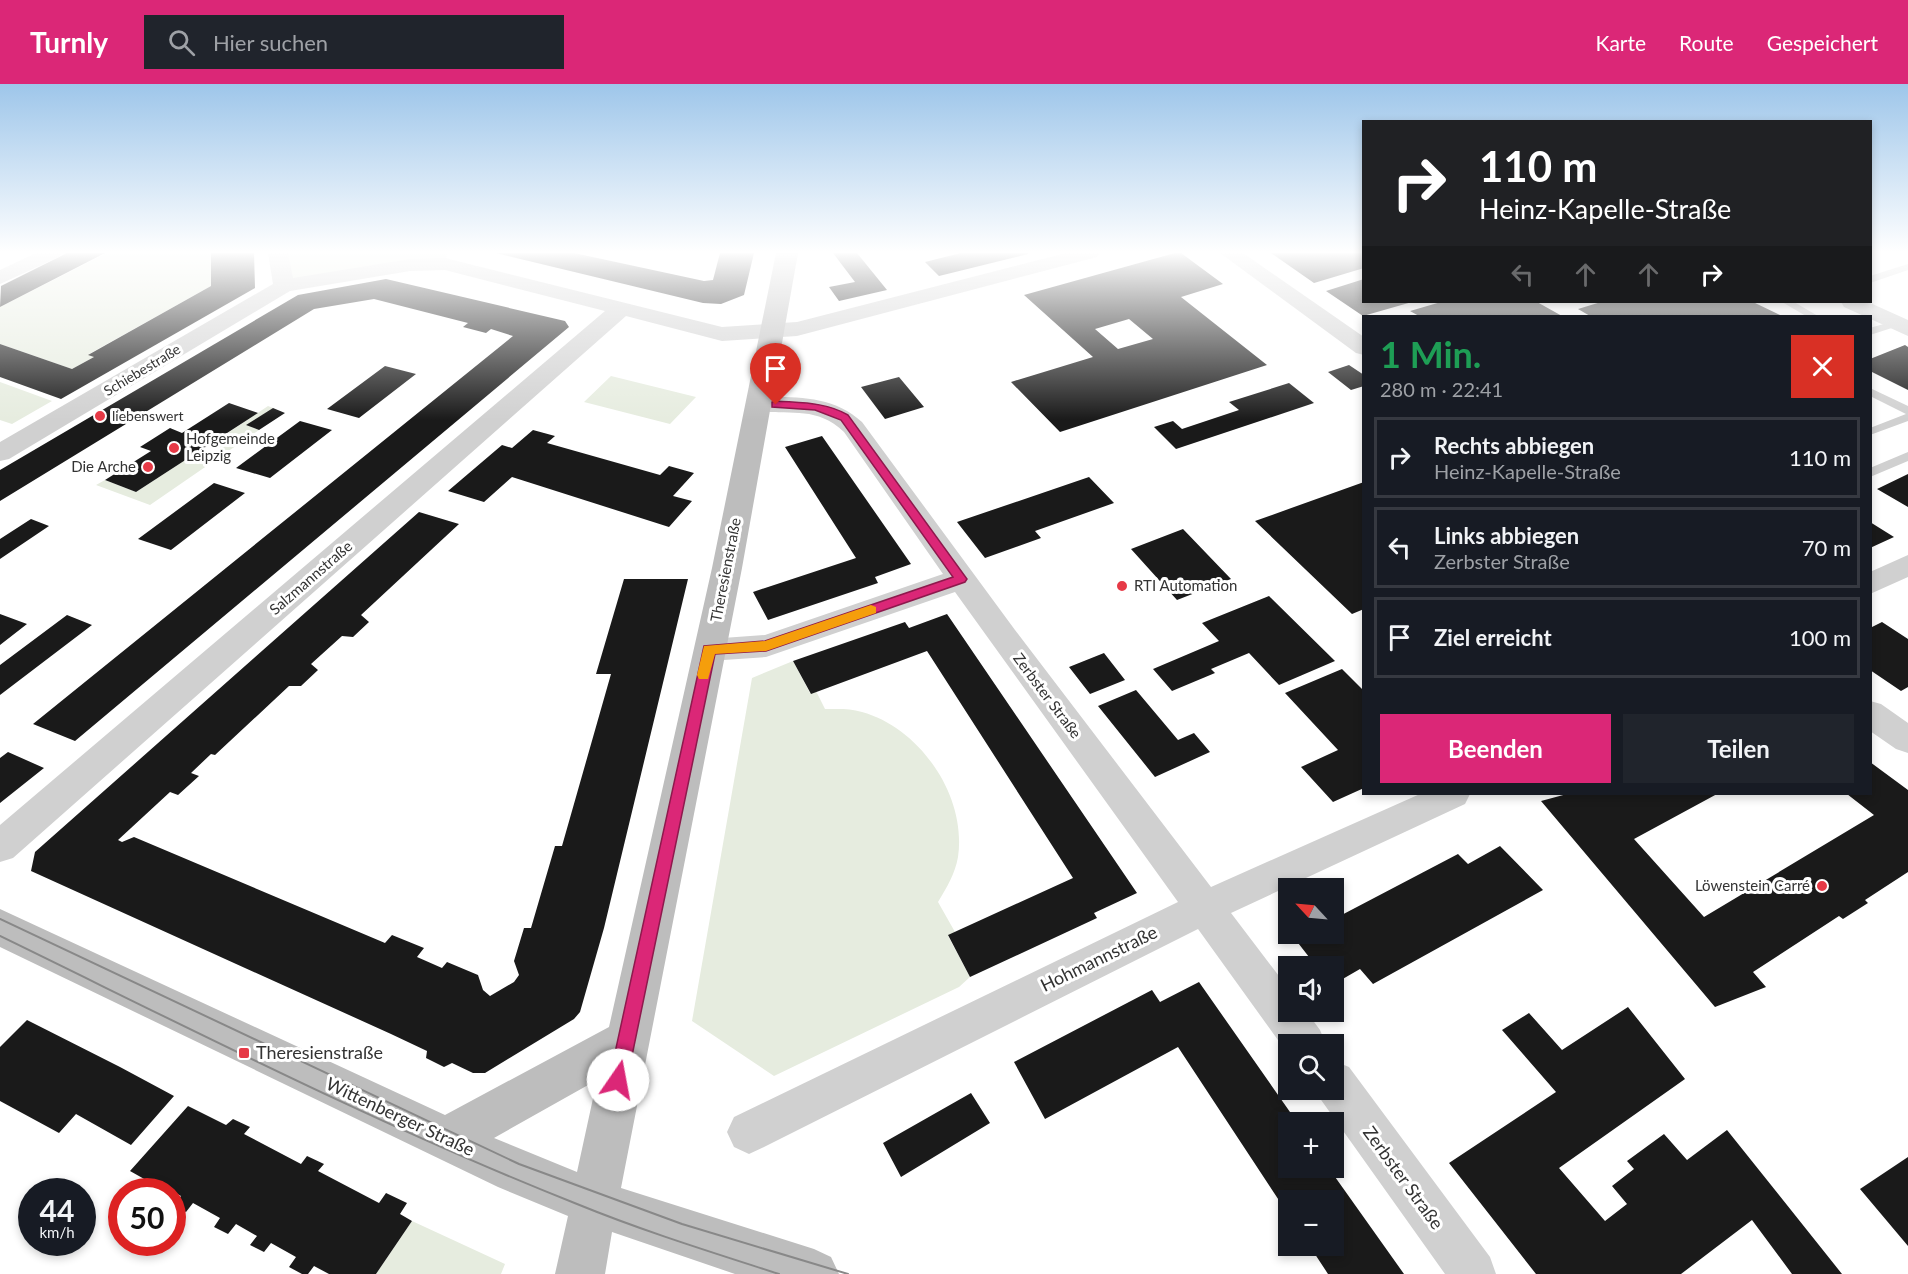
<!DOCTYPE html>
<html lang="de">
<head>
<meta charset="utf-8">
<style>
	:root { --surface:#171b24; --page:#20242c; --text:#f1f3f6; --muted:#9ea1a6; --line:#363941; --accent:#db2777 }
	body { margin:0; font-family:Lato,sans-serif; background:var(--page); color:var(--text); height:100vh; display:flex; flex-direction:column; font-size:22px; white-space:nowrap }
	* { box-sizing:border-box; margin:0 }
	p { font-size:20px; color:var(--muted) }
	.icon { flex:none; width:33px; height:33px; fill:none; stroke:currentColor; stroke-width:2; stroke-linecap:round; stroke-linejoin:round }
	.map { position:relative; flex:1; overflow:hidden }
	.panel { position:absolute; left:1362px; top:231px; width:510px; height:480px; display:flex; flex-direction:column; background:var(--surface); border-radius:0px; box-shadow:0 3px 9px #0003 }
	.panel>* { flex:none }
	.top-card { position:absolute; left:1362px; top:36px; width:510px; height:183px; border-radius:0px; box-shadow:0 3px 9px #0003; background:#202124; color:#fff; overflow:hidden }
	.needle { width:39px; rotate:296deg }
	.controls { position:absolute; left:1278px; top:794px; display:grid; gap:12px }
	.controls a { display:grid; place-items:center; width:66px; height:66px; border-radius:0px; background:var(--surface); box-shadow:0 3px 9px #0003; font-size:30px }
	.speed { position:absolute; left:18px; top:1094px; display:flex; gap:12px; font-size:30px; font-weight:700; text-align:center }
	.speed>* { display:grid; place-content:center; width:78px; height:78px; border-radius:50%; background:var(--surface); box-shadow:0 3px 9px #0003; line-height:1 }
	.speed small { font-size:15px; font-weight:400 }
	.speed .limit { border:9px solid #d22; background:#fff; color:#111 }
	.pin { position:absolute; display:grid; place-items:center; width:51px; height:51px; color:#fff; margin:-62px -26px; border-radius:50% 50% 50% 0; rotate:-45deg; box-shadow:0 0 6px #0007 }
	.pin .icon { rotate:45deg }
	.me { position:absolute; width:66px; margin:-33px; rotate:12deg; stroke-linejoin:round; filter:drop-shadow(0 0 4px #0008) }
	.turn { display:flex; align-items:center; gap:21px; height:126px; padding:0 18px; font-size:27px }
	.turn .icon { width:78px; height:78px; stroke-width:2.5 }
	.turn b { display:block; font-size:42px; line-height:51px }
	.lanes { display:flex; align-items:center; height:57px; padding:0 18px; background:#0003; justify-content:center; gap:30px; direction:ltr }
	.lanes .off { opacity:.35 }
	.round { display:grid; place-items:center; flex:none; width:63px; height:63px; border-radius:0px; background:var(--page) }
	.summary { display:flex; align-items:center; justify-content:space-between; height:102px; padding:0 18px }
	h1 { font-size:36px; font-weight:700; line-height:45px; color:#1e9e55 }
	.primary-button { display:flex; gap:12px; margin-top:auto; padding:12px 18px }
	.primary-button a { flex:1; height:69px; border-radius:0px; background:var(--accent); color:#fff; font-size:24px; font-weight:700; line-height:69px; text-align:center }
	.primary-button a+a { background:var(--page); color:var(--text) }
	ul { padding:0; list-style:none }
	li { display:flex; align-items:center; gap:18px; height:81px; margin:0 12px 9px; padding:0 6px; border:3px solid var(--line); border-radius:0px }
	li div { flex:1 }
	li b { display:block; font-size:22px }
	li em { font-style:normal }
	header { display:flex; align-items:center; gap:36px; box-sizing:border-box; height:84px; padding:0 30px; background:var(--accent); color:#fff }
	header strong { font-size:28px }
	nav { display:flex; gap:33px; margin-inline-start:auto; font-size:21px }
	.search { width:420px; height:54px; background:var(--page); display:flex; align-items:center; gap:15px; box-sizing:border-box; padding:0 21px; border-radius:0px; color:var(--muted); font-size:22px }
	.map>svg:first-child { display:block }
</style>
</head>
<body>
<header>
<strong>Turnly</strong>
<div class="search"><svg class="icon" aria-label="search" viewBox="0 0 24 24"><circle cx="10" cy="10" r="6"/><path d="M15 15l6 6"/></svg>Hier suchen</div>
<nav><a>Karte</a><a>Route</a><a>Gespeichert</a></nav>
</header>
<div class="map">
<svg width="1908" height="1190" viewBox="0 0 1908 1190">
	<rect width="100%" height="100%" fill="#fff"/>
	<path fill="#e6ecdf" d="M107 169H212L211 202 89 270 94 273 72 285 0 260V223Z
		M278 169H447L445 180 284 202Z
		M611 292 696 313 670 340 584 318Z
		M0 298 52 317 12 340 0 336Z
		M268 322 273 324 247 341 259 346 150 421 96 401 105 396 136 408 190 373 202 377 220 365 210 361Z
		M793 577 810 609 816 607 825 625C838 625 849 624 862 628 920 644 967 712 958 773 955 790 947 803 938 818L955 848 948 852 970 893 959 903 774 992 692 937 752 594Z
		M412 1137 505 1180 501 1190H376Z"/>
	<path fill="#1a1a1a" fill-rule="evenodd" d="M67 169H105L0 223 1 202Z
		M211 169H254L255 204 61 315 0 293V260L72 285 94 273 88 271 211 202Z
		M496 169H574L704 197 713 196 720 169H754L744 211 721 220 703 219Z
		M833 169H857L887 206 839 217 829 203 855 198Z
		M961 169H1028V170L939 192 925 178Z
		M1175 169H1181L1223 200 1181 213 1267 281 1060 348 1011 298 1093 273 1024 211ZM1129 235 1153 255 1118 265 1095 245Z
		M1271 169H1364V184L1314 199Z
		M386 195 565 237 569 243 75 657 33 640 513 252 491 245 486 249 463 243 468 239 374 215 314 225 0 417V386L298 211Z
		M1364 195V218H1412L1363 232 1326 207Z
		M1441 218H1537L1562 232H1419L1410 227Z
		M1601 218H1753L1782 232H1590L1578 225Z
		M1905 261 1908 263V306L1870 287V275Z
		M1349 281 1364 291V302L1351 306 1328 288Z
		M385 282 416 290 359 334 327 325Z
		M899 293 924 323 885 335 861 303Z
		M1289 299 1314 319 1176 365 1154 343 1173 337 1182 345 1239 326 1229 318Z
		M229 319 258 329 136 408 105 396 151 367 140 363 170 344 182 349Z
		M273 324 285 329 259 346 246 341Z
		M300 337 332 346 270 394 236 384Z
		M533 346 555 352 547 359 660 391 669 382 694 389 673 412 692 417 669 443 512 393 484 418 448 407 502 361 512 364Z
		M822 352 911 480 875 493 878 499 768 536 753 508 856 474 785 363Z
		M1908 390V423L1877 405Z
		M1089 393 1114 419 1035 447 1041 454 985 474 957 438Z
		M1364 398V525L1352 530 1255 437Z
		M214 399 245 409 171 466 138 455Z
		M419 428 459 440 361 531 369 538 353 553 342 552 311 580 318 586 301 602H289L215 671 211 670 191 689 199 692 178 711 170 708 118 756 122 758 134 753 385 859 392 851 424 864 417 873 442 884 447 878 478 891 483 906 490 912 514 898 519 891 514 877 524 844H531L555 762H562L611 590H596L624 495H688L604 844 580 928 574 935 485 989H473L452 979 444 983 426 974 427 967 391 950 31 787 35 768Z
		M31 435 49 442 0 475V455Z
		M1870 438 1894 453 1870 464Z
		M1183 445 1231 495 1177 516 1131 465Z
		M1269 512 1335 577 1279 601 1249 569 1211 585 1215 589 1172 607 1153 585 1219 557 1202 539Z
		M0 530 27 540 0 561Z
		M947 530 1137 809 1094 829 1097 834 970 893 948 851 1073 794 927 567 811 610 793 577 905 538 909 544Z
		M67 531 92 541 0 611V581Z
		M1882 538 1908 555V603L1901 607 1870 586V544Z
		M1104 569 1125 596 1090 610 1069 583Z
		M1342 585 1364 607V704L1333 718 1301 683 1338 666 1285 609Z
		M1136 606 1178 656 1194 649 1210 668 1155 693 1098 622Z
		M8 668 44 684 0 719V674Z
		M1870 678 1908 706V788L1865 816 1868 819 1843 835 1839 832 1753 888 1766 903 1715 923 1541 717 1567 710H1717L1634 755 1704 833 1874 731 1847 710H1870Z
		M1500 762 1543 806 1373 900 1360 885 1334 900V882H1316L1295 855 1307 849H1334V835L1458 770 1468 780Z
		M1199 898 1297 1038H1288V1083H1328L1404 1190H1328L1309 1161H1334V1116H1288V1130L1178 963 1045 1035 1014 978 1152 906 1160 918Z
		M1628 923 1685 995 1559 1084 1605 1137 1627 1120 1612 1102 1634 1085 1627 1077 1664 1050 1687 1076 1727 1046 1842 1190H1792L1752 1136 1681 1190H1536L1449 1079 1556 1008 1502 946 1529 929 1562 966Z
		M27 936 120 983 174 1012 131 1061 76 1030 59 1049 0 1017V963Z
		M971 1009 990 1039 901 1093 883 1059Z
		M188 1022 226 1041 233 1035 250 1043 244 1050 301 1080 307 1072 324 1080 318 1087 379 1119 386 1109 407 1119 400 1130 412 1137 376 1190H329L314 1182 308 1190H302L289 1183 296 1173 271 1159 264 1168 250 1161 257 1152 236 1140 228 1150 214 1143 220 1134 193 1119 186 1128 174 1121 181 1112 172 1107 160 1100 154 1107 139 1104 146 1096 130 1087Z
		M1908 1073V1162L1860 1105Z"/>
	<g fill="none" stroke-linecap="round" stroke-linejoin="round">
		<path fill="#d0d0d0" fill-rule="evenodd" d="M1908 180V186L1870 199V192Z
			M1782 218H1794L1818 232H1806Z
			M1897 236 1902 239 1901 241 1870 251V244Z
			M1870 304 1908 322V337L1870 351V344L1906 330 1870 312Z
			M1908 368V377L1870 393V384Z"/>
		<path fill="#d0d0d0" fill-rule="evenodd" d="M36 169H62L59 173 0 200V186Z
			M268 169H288L293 194 410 175 445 174 722 243 797 238 1066 169H1100L1097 173 797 252 722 257 626 232 13 774 0 778V741L605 227 445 186 410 187 290 207 9 375 0 377V358L273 200Z
			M1220 169H1243L1364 253V271L1356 269Z
			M1841 218H1868L1908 236V252L1844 223Z
			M758 313C795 313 833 311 862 338L1015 546 1211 803 1420 710H1470L1465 720 1231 829 1288 904V927H1306L1320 946 1326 960H1288V970L1198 845 764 1063 749 1070 734 1063 727 1048 734 1033 1178 818 955 508 766 573 709 577 698 574 694 566 698 558 709 555 765 551 943 490 844 348C813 319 786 334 749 325L746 320 749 315Z
			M1908 471V493L1870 510V488Z
			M1870 617 1881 620 1908 639V669L1896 665 1870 647Z
			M1334 977 1349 983 1490 1173 1496 1190H1445L1319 1013 1316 1005H1334Z"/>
		<path fill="#bdbdbd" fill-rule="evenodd" d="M776 169H798L742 484 621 1104 814 1165 831 1173 839 1190H735L612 1148 605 1190H555L568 1132 498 1103 0 863V825L445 1031 609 943 712 484ZM597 996 577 1088 494 1054Z"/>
		<path stroke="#888" stroke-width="2" d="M0 835 519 1080 682 1140 848 1190
			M0 852C191 945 380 1042 577 1120 643 1147 711 1168 779 1190"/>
	</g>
	<linearGradient id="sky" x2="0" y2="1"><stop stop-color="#9ec6ea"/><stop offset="0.5" stop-color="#fff"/><stop offset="1" stop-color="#fff" stop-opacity="0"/></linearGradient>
	<rect width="1908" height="336" fill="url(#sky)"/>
	<path fill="#db2777" stroke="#8e194d" stroke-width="1.5" d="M776 317C801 319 826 318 848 331L967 495 965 498 766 567 715 570 627 996 625 1002 618 1005 612 1002 609 996 704 562 765 557 953 493 841 336 815 326 772 323V318Z"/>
	<path fill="#f59e0b" d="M871 521 876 523V529L766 567 715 570 708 595H699L697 591 704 562 765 557Z"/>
	<g fill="#e63946" stroke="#fff" stroke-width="2">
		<circle cx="100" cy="332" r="6"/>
		<circle cx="174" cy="364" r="6"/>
		<circle cx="148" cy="383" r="6"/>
		<circle cx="1122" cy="502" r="6"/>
		<circle cx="1822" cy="802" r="6"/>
		<rect x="238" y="963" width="12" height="12" rx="3"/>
	</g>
	<g text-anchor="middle" stroke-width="6" stroke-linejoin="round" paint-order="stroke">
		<g font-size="14" fill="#333" stroke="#fff">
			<text transform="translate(142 286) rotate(-31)" y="5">Schiebestraße</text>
		</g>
		<g font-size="14" fill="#333" stroke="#fff" text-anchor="start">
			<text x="112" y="337">liebenswert</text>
		</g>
		<g font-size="15" fill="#333" stroke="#fff" text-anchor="start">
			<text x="186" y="360">Hofgemeinde<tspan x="186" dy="17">Leipzig</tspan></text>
			<text x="136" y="388" text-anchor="end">Die Arche</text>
			<text x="1134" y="507">RTI Automation</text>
			<text x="1810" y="807" text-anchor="end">Löwenstein Carré</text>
		</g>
		<g font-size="15" fill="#333" stroke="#fff">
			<text transform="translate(726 486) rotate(-79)" y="5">Theresienstraße</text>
			<text transform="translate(311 494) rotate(-41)" y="5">Salzmannstraße</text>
			<text transform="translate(1047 612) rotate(53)" y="5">Zerbster Straße</text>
		</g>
		<g font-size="18" fill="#333" stroke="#fff">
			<text transform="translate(1099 875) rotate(-26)" y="6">Hohmannstraße</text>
			<text transform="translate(400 1033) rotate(25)" y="6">Wittenberger Straße</text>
			<text transform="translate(1403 1094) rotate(54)" y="6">Zerbster Straße</text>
		</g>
		<g font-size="18" fill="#333" stroke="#fff" text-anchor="start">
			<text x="256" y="975">Theresienstraße</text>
		</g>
	</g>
</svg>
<div class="controls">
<a><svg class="needle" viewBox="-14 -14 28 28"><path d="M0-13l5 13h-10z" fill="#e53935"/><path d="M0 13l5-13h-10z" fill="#9ea1a6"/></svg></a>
<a><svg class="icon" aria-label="sound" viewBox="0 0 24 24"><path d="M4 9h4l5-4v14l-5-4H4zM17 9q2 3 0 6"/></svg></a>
<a><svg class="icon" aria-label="search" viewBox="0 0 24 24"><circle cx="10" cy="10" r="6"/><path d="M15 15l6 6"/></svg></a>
<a>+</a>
<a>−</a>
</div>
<div class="speed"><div>44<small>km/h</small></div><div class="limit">50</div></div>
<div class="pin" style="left:776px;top:321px;background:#d93025"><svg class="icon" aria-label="arrive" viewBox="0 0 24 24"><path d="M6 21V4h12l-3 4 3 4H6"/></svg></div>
<svg class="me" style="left:618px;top:996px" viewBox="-20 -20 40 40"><circle r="19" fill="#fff"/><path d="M0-13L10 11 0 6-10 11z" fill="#db2777"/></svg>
<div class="top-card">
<div class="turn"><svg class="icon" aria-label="right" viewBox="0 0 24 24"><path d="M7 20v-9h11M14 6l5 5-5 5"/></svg><div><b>110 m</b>Heinz-Kapelle-Straße</div></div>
<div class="lanes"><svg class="icon off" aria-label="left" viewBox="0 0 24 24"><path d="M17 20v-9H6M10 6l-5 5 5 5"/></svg><svg class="icon off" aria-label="ahead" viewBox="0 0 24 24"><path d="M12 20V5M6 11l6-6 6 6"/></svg><svg class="icon off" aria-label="ahead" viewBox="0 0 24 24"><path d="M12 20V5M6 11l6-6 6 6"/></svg><svg class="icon" aria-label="right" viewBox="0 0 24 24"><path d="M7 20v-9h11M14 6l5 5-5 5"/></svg></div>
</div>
<section class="panel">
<div class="summary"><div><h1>1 Min.</h1><p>280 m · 22:41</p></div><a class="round" style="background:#d93025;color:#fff"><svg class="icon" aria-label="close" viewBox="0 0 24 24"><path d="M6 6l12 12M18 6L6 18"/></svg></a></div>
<ul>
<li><svg class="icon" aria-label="right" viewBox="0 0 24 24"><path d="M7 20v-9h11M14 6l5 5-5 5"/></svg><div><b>Rechts abbiegen</b><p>Heinz-Kapelle-Straße</p></div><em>110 m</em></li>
<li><svg class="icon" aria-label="left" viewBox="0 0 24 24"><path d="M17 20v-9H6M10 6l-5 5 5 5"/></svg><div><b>Links abbiegen</b><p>Zerbster Straße</p></div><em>70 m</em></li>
<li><svg class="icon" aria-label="arrive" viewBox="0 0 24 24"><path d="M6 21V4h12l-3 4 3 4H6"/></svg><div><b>Ziel erreicht</b></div><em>100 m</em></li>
</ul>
<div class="primary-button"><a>Beenden</a><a>Teilen</a></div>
</section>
</div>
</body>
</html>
